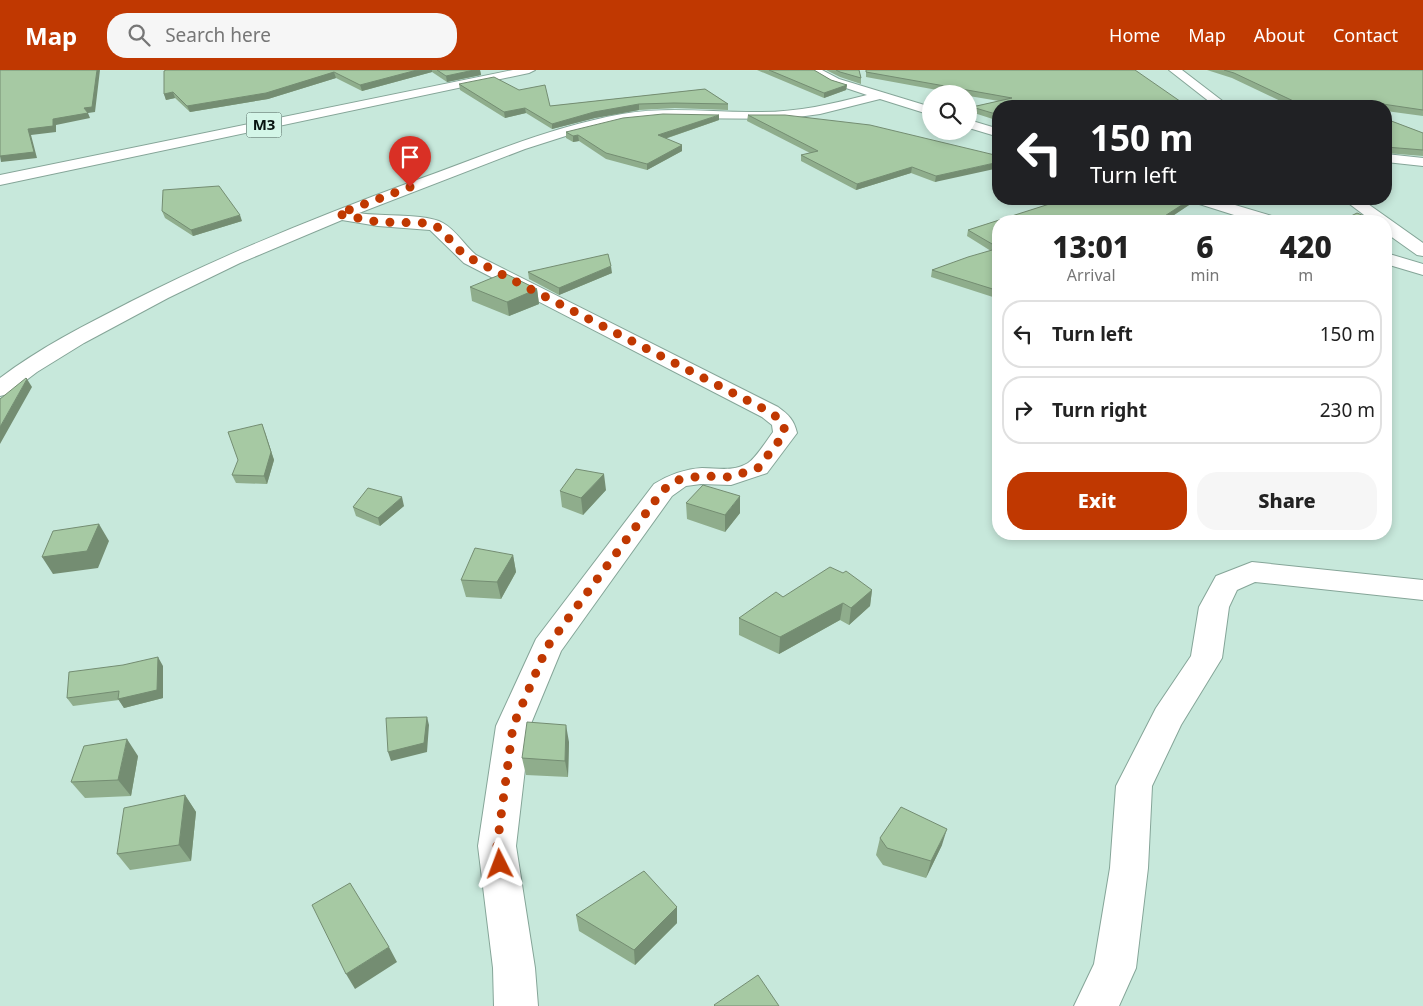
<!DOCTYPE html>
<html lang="en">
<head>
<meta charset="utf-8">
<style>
	:root { --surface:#fff; --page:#f6f6f6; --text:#222; --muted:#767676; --line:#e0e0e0; --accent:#c03801 }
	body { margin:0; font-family:"Noto Sans",sans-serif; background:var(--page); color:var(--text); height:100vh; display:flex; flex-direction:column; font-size:19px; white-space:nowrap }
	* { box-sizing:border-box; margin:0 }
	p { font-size:16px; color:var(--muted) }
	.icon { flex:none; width:28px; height:28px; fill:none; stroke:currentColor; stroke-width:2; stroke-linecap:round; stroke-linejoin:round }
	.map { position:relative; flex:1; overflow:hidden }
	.sheet { position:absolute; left:992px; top:145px; width:400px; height:325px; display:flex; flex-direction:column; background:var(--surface); border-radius:20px; box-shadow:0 2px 8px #0003 }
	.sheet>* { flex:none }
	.top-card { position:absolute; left:992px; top:30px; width:400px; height:105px; border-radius:20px; box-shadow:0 2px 8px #0003; background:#202124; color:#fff; overflow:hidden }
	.fabs { position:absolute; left:922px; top:15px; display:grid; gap:10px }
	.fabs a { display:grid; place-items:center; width:55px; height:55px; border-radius:50%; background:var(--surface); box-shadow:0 2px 8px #0003; font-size:25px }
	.pin { position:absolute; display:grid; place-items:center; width:42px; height:42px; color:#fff; margin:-51px -21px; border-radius:50% 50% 50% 0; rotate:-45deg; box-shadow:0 0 5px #0007 }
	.pin .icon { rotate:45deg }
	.me { position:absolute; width:55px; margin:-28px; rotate:357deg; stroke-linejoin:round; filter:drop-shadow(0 0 4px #0008) }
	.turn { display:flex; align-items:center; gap:18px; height:105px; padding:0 15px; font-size:22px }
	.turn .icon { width:65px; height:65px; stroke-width:2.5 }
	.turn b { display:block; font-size:35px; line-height:42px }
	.eta { display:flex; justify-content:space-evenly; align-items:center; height:85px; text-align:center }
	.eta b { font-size:30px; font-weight:800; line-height:35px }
	.button { display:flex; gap:10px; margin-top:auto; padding:10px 15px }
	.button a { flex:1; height:58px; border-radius:20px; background:var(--accent); color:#fff; font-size:20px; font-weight:800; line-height:58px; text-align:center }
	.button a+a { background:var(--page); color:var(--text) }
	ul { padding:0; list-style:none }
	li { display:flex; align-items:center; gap:15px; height:68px; margin:0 10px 8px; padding:0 5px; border:2px solid var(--line); border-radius:20px }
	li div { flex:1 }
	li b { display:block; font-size:19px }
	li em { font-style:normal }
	header { display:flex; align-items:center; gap:30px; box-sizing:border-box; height:70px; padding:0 25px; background:var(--accent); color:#fff }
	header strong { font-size:24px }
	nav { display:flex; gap:28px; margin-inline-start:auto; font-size:18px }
	.search { width:350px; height:45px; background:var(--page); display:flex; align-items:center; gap:12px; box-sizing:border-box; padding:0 18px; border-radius:20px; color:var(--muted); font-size:19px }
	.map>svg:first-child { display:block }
</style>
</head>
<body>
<header>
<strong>Map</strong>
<div class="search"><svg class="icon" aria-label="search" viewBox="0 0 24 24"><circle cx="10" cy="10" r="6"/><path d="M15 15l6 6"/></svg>Search here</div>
<nav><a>Home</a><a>Map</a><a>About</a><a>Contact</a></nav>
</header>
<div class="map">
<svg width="1423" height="936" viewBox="0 0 1423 936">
	<rect width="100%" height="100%" fill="#c7e8db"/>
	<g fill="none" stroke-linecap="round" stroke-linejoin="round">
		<defs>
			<path id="minor" d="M807 0H822L839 9 931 37V45L880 29 820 44 783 49 663 48 623 52 575 63 525 79 359 143C382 147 425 143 443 153 456 160 465 176 476 185L778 337C789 345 794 350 797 363L767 403 731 415 701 414 686 416 672 426 561 581 530 656 516 776 535 898 538 936H494L493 898 478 776 496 656 536 569 654 414C669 405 684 399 702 398 718 398 733 402 748 393 756 388 767 370 773 362L772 355 762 347 464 193 430 160 378 156 342 150 240 193 168 228 84 273 37 302 8 324 0 326V308C41 277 87 254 132 231 224 184 319 146 414 111 483 86 550 57 622 44 669 36 715 43 762 42 798 42 832 34 867 25L831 13Z
				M1169 0H1182L1229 36H1215Z
				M969 50 999 59V67L969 58Z
				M1386 84 1423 88V96L1386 92Z
				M1191 129H1215L1275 147 1277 151H1253L1193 132Z
				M1343 129H1361L1423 173V186L1417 185 1386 163V151H1372Z
				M1386 183 1423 194V205L1386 194Z
				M1252 492 1423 510V530L1255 512 1237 520 1229 537 1222 588 1181 655 1152 716 1148 798 1136 898 1119 936H1074L1094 894 1110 798 1116 716 1156 638 1191 586 1199 537 1216 506Z"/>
			<path id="major" d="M513 0H535L529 3 0 115V105Z"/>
		</defs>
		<use href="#minor" stroke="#85a598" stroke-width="2"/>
		<use href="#major" stroke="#85a598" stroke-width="2"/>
		<use href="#minor" fill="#fff" fill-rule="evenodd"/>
		<use href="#major" fill="#fff" fill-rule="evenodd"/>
	</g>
	<path fill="#8fad8c" d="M166 0H480L481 5 447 12 432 2 362 21 336 8 268 29 190 42 175 28 166 30 164 24Z
		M757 0H814L831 10 847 15 846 20 824 28Z
		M826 0H859L861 8V14L840 7Z
		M866 0H1135L999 36V51L971 42 972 37 999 31 969 26V24H959L866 7Z
		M1207 0H1423V46L1386 41V36H1291L1232 8Z
		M459 14 519 20 550 36 705 19 728 34V40L675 38 639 40 595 48 552 59 526 43 505 48 460 20Z
		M748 45 999 86 935 112 911 103 856 120 801 91V85L810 83 747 51Z
		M1386 49 1423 63V86L1386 83Z
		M719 50 665 69 682 75V81L647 100 606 89 579 71 573 72 566 68V62Z
		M1065 129H1194L1192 133 1165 151H999V229L931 207 932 200 991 181 967 166 968 160Z
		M162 141 242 151 193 166 165 148Z
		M528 202 612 203 559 225 529 209Z
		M470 217 537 219 539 234 509 246 472 231Z
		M265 362 274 390 267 414 236 413 232 405Z
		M606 420 583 445 562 437 560 421Z
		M686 433 740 443 725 462 687 449Z
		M404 436 380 456 356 446 353 437Z
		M513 485 516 502 501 529 466 527 461 510Z
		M872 520 870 536 849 555 840 550 779 584 739 565V548L783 527Z
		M163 596V628L124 638 119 630 73 636 67 628Z
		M569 672 568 707 526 705 522 688Z
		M138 686 131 726 85 728 71 712Z
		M185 725 196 742 191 791 130 800 117 784Z
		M880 768 942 775 926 808 883 795 876 785Z
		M677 837V853L635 895 579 861 576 845Z"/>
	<path fill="#748d72" d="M97 0H100L95 42 88 43 90 48 56 55V62L31 65 37 88 1 92 0 86 28 59 53 49 84 38Z
		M417 0H432V2L362 21 360 15Z
		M474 0H480L481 5 447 12 446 6Z
		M334 2 336 8 268 29 190 42 187 36Z
		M847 15 846 20 824 28V23Z
		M173 22 175 28 166 30 164 24Z
		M639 34V40L595 48 552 59V54L594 42Z
		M525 38 526 43 505 48 504 42Z
		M719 45V50L658 71V65Z
		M578 65 579 71 573 72V66Z
		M682 75V81L647 100V94Z
		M999 92V98L935 112 936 106Z
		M912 97 911 103 856 120 857 114Z
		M1191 129H1194L1192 133 1165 151H1157Z
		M240 145 242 151 193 166 191 160Z
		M1391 160 1388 167H1386V163Z
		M611 196 612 203 559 225V218Z
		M537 219 539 234 509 246 507 232Z
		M27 309 32 317 0 374V357Z
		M262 354 274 390 267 414 264 406Z
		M604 404 606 420 583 445 581 428Z
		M740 426V443L725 462V445Z
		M402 427 404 436 380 456 378 448Z
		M99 454 109 471 98 498 53 504 42 487Z
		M513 485 516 502 501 529 497 512Z
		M872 520 870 536 849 555 851 538Z
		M843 533 840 550 779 584 780 567Z
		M158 587 163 596V628L124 638 118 629Z
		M427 647 429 655 427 682 391 691 388 682Z
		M566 655 569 672 568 707 565 691Z
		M127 669 138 686 131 726 118 710Z
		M185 725 196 742 191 791 179 775Z
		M947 759 942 775 926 808 931 791Z
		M677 837V853L635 895 634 880Z
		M389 877 397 892 355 919 346 904Z"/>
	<path fill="#a6c9a3" stroke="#748d72" d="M0 0H97L92 37 84 38 88 43 53 49V56L28 59 34 82 0 86Z
		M166 0H417L360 15 334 2 266 23 187 36 173 22 164 24V1Z
		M437 0H474L446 6Z
		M769 0H814L831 10 847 15 824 23Z
		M836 0H859L861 8 840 2Z
		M866 0H1135L1187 36H999V45L972 37 1012 28 866 2Z
		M1224 0H1423V40L1369 32 1368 36H1304L1234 3Z
		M494 7 519 20 545 15 550 36 705 19 728 34 674 33 639 34 594 42 552 54 525 38 504 42 459 14Z
		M663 44 719 45 658 65 682 75 647 94 606 83 578 65 573 66 566 62 623 48Z
		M748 45H785L870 55 999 86V92L936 106 912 97 857 114 801 85 818 81Z
		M1386 49 1423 63V80L1386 77Z
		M219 116 240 145 191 160 162 141 163 120Z
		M1065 129H1191L1157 151H999V178L968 160Z
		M1357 143 1376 151H1341Z
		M1386 156 1391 160 1386 163Z
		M999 178V221L932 200 968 187Z
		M608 184 611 196 559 218 528 202Z
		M504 203 537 219 507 232 470 217Z
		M26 308 27 309 0 357V329Z
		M262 354 271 382 264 406 232 405 238 390 228 362Z
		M576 399 604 404 581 428 560 421Z
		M703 415 740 426 725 445 686 433Z
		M368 418 402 427 378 448 353 437Z
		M99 454 87 481 42 487 53 461Z
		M475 478 513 485 497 512 461 510Z
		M830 497 843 503 846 501 872 520 851 538 843 533 780 567 739 548 776 522 783 527Z
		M158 587 157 620 118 629 119 621 67 628 69 602 123 595Z
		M427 647 424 673 388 682 386 648Z
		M527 652 566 655 565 691 522 688Z
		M127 669 118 710 71 712 84 676Z
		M185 725 179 775 117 784 124 738Z
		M901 737 947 759 931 791 887 778 880 768Z
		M644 801 677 837 634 880 576 845Z
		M350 813 389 877 346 904 312 835Z
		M758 905 779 936H715L714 935Z"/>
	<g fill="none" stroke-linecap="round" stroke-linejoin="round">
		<path stroke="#c03801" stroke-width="9" stroke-dasharray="0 16.2" d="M410 117 338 144 378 152 426 153 436 156 443 162 459 180 470 188 770 342 783 352 785 363 758 398 731 407 701 406 678 410 663 420 547 577 513 656 497 776 500 794"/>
	</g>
	<g text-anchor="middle" stroke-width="4" stroke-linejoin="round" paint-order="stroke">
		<rect fill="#d4f6e8" stroke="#445750" stroke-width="1" x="246.5" y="42.5" width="35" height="25" rx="4"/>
		<g font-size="15" font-weight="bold" fill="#07130f">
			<text x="264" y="60">M3</text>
		</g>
	</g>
</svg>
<div class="fabs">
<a><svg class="icon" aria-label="search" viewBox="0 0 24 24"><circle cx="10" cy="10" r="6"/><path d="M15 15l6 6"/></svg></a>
</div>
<div class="pin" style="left:410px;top:117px;background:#d93025"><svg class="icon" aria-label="arrive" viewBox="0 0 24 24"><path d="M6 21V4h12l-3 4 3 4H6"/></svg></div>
<svg class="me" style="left:500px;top:794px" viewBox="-20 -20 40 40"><path d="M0-17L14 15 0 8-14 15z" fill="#c03801" stroke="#fff" stroke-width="4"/></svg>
<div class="top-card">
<div class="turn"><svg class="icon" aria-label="left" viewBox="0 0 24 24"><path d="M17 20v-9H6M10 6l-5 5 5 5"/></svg><div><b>150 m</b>Turn left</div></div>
</div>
<section class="sheet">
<div class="eta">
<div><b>13:01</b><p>Arrival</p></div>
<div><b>6</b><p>min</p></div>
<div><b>420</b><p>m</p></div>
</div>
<ul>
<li><svg class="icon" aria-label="left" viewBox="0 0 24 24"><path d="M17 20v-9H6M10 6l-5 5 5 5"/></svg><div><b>Turn left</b></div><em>150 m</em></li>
<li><svg class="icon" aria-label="right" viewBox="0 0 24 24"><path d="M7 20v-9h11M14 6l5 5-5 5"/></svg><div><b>Turn right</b></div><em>230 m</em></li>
</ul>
<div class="button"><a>Exit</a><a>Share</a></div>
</section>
</div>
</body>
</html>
